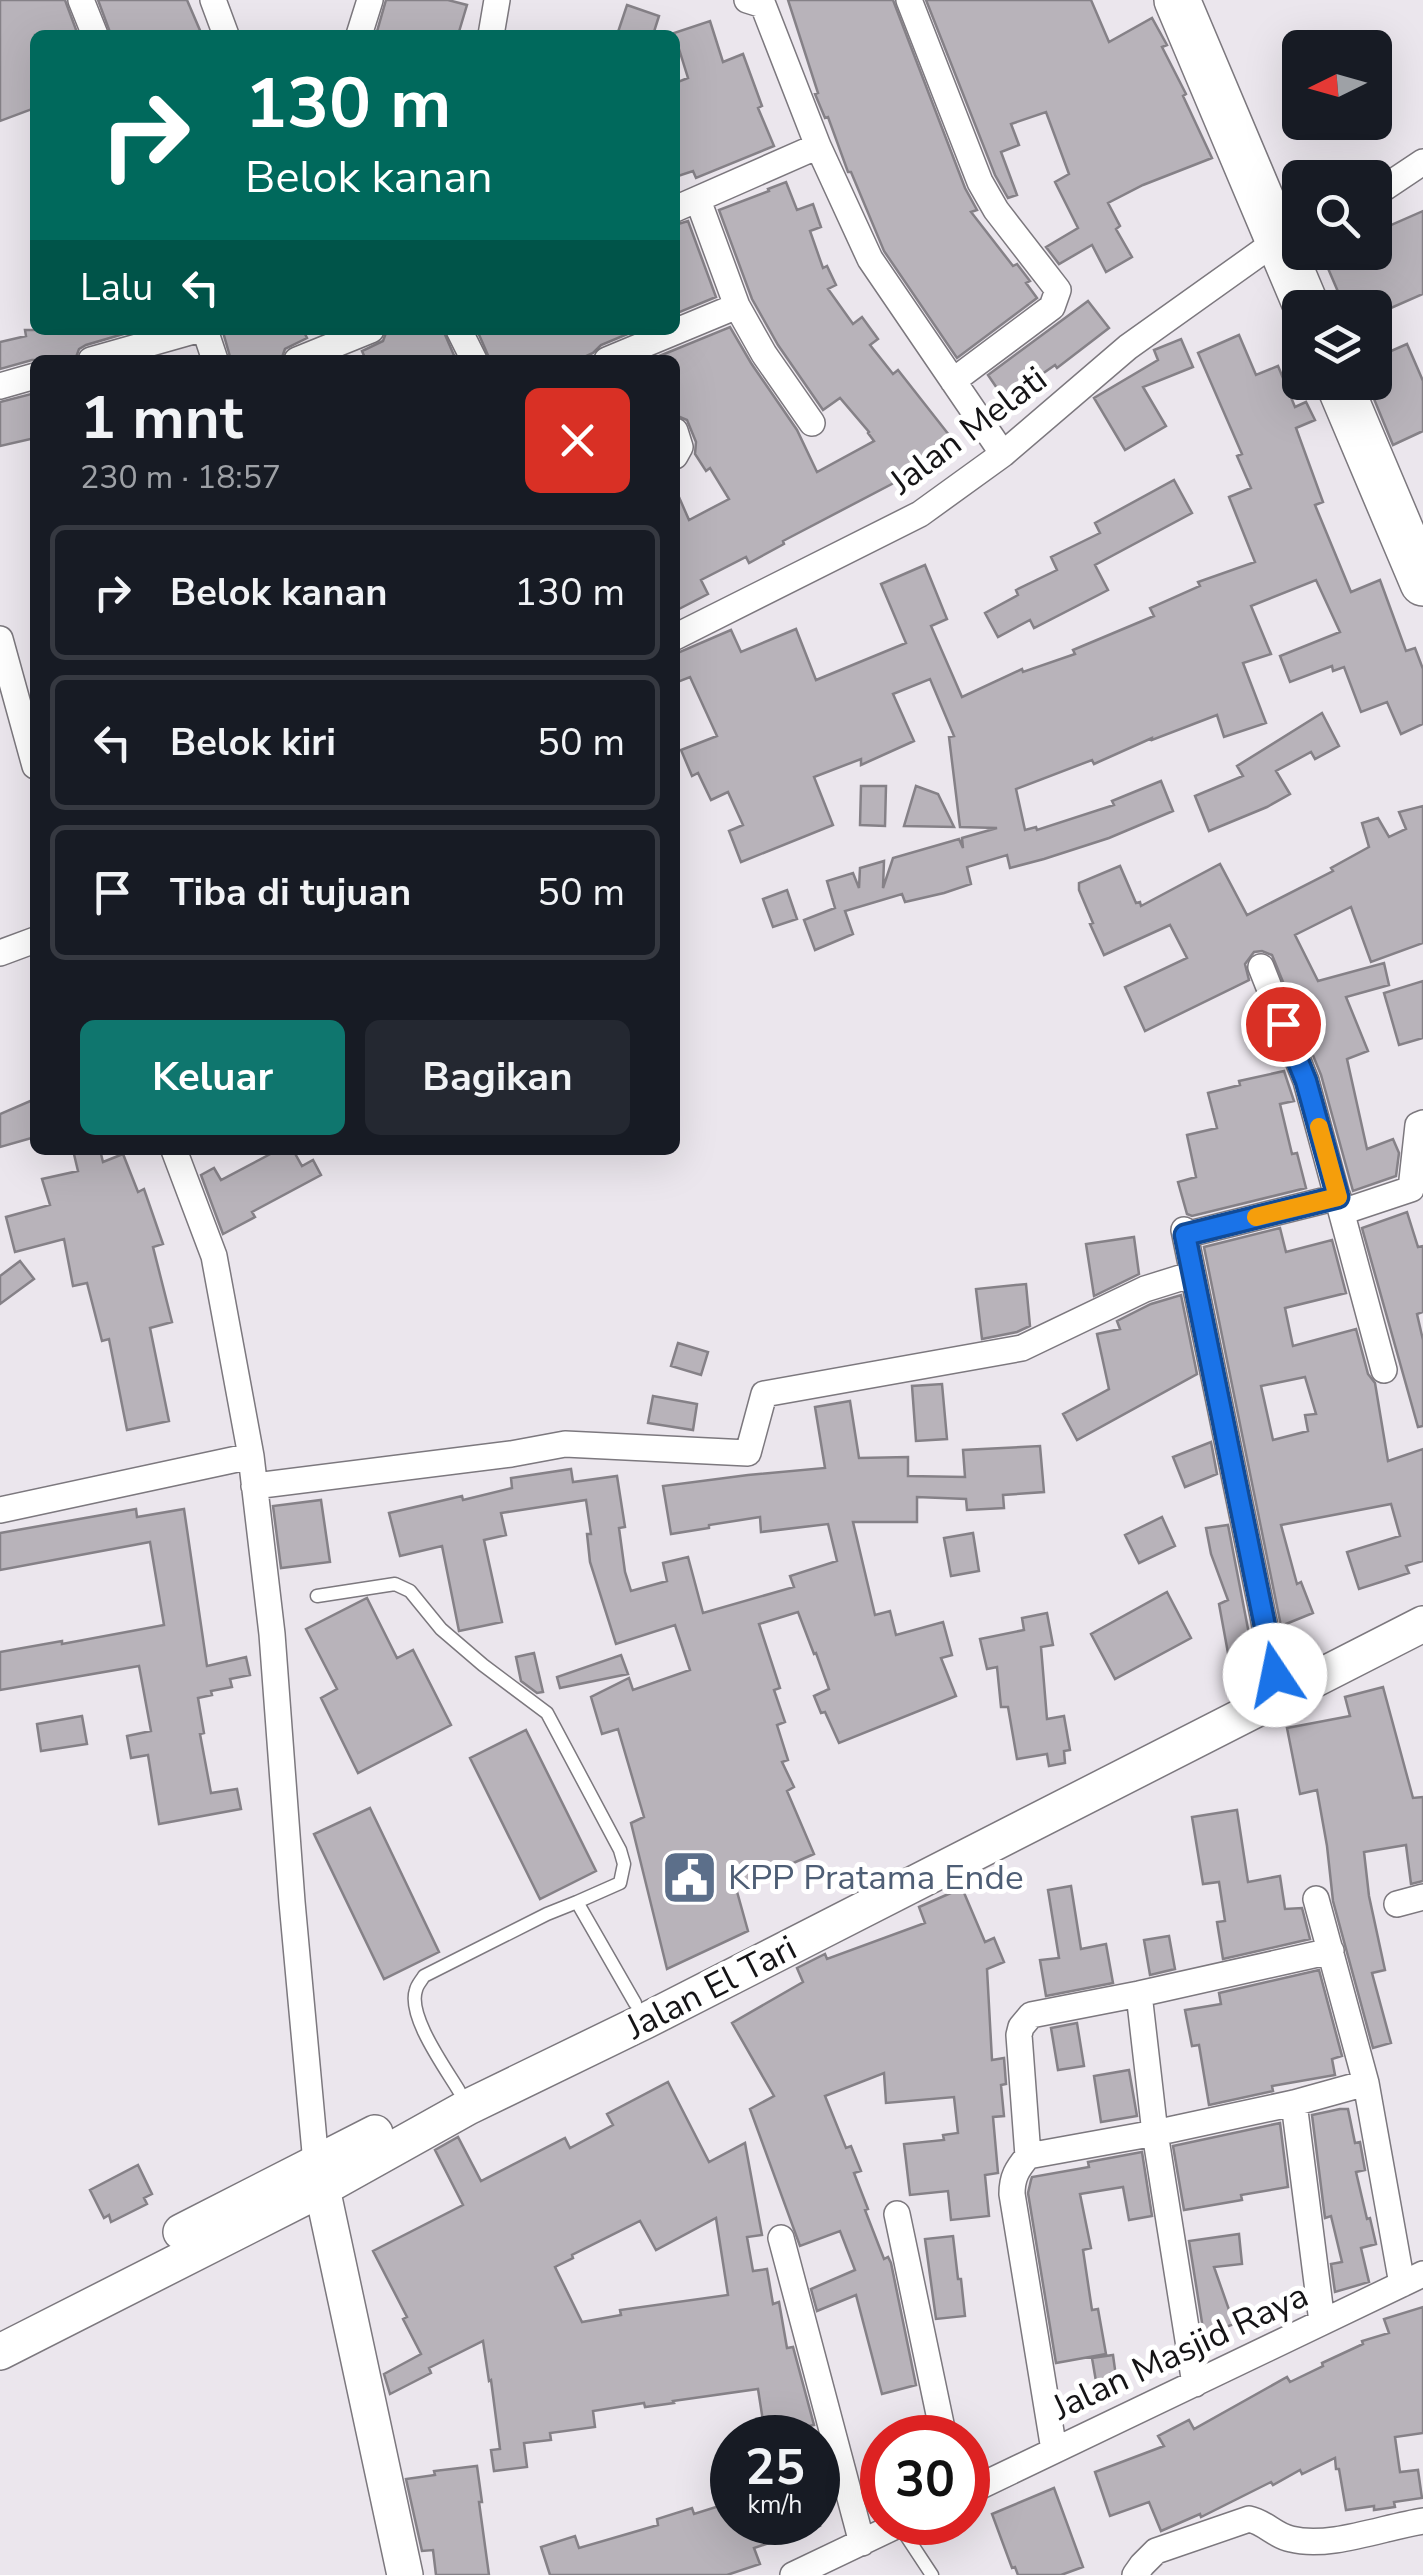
<!DOCTYPE html>
<html lang="id">
<head>
<meta charset="utf-8">
<style>
	:root { --surface:#171b24; --page:#242831; --text:#f1f3f6; --muted:#9ea1a6; --line:#363941; --accent:#0f766e }
	body { margin:0; font-family:"Nunito Sans",sans-serif; background:var(--page); color:var(--text); height:100vh; display:flex; flex-direction:column; font-size:38px; white-space:nowrap }
	* { box-sizing:border-box; margin:0 }
	p { font-size:32px; color:var(--muted) }
	.icon { flex:none; width:55px; height:55px; fill:none; stroke:currentColor; stroke-width:2; stroke-linecap:round; stroke-linejoin:round }
	.map { position:relative; flex:1; overflow:hidden }
	.sheet { position:absolute; left:30px; top:355px; width:650px; height:800px; display:flex; flex-direction:column; background:var(--surface); border-radius:15px; box-shadow:0 10px 40px #0002 }
	.sheet>* { flex:none }
	.hud { position:absolute; left:30px; top:30px; width:650px; height:305px; border-radius:15px; box-shadow:0 10px 40px #0002; background:#00695c; color:#fff; overflow:hidden }
	.needle { width:65px; rotate:265deg }
	.tools { position:absolute; left:1282px; top:30px; display:grid; gap:20px }
	.tools a { display:grid; place-items:center; width:110px; height:110px; border-radius:15px; background:var(--surface); box-shadow:0 10px 40px #0002; font-size:50px }
	.speed { position:absolute; left:710px; top:2415px; display:flex; gap:20px; font-size:50px; font-weight:700; text-align:center }
	.speed>* { display:grid; place-content:center; width:130px; height:130px; border-radius:50%; background:var(--surface); box-shadow:0 10px 40px #0002; line-height:1 }
	.speed small { font-size:25px; font-weight:400 }
	.speed .limit { border:15px solid #d22; background:#fff; color:#111 }
	.pin { position:absolute; display:grid; place-items:center; width:85px; height:85px; color:#fff; margin:-42px; border:5px solid #fff; border-radius:50%; box-shadow:0 2px 10px #0007 }
	.me { position:absolute; width:110px; margin:-55px; rotate:349deg; stroke-linejoin:round; filter:drop-shadow(0 0 8px #0008) }
	.turn { display:flex; align-items:center; gap:35px; height:210px; padding:0 50px; font-size:45px }
	.turn .icon { width:130px; height:130px; stroke-width:2.5 }
	.turn b { display:block; font-size:70px; line-height:85px }
	.then { display:flex; align-items:center; height:95px; padding:0 50px; background:#0003; gap:20px; font-size:38px }
	.round { display:grid; place-items:center; flex:none; width:105px; height:105px; border-radius:15px; background:var(--page) }
	.overview { display:flex; align-items:center; justify-content:space-between; height:170px; padding:0 50px }
	h1 { font-size:60px; font-weight:700; line-height:75px }
	.button { display:flex; gap:20px; margin-top:auto; padding:20px 50px }
	.button a { flex:1; height:115px; border-radius:15px; background:var(--accent); color:#fff; font-size:40px; font-weight:700; line-height:115px; text-align:center }
	.button a+a { background:var(--page); color:var(--text) }
	ul { padding:0; list-style:none }
	li { display:flex; align-items:center; gap:30px; height:135px; margin:0 20px 15px; padding:0 30px; border:5px solid var(--line); border-radius:15px }
	li div { flex:1 }
	li b { display:block; font-size:38px }
	li em { font-style:normal }
	.map>svg:first-child { display:block }
</style>
</head>
<body>
<div class="map">
<svg width="1423" height="2575" viewBox="0 0 1423 2575">
	<rect width="100%" height="100%" fill="#ebe6ed"/>
	<path fill="#b8b3ba" stroke="#858187" stroke-width="2.5" fill-rule="evenodd" d="M0 0H65L78 35H35V108L0 121Z
		M98 0H187L202 35H111Z
		M386 0H448L467 5 458 35H376Z
		M788 0H893L965 188 977 210 971 212 1013 266 1017 264 1030 281 1026 283 1037 298 957 358 884 251 851 172H848L828 117 825 118 815 94 818 93Z
		M926 0H1091L1109 42 1152 18 1167 45 1162 47 1186 94 1183 96 1212 158 1143 185 1108 203 1120 226 1116 229 1132 257 1106 272 1092 245 1059 264 1046 247 1078 228 1055 182 1069 174 1046 112 1011 124 1019 145 1001 152 1017 195 1008 198 995 175Z
		M627 5 659 16 653 35H617Z
		M710 21 723 62 743 54 762 106 758 108 774 146 696 178 693 171 675 177V83L688 78 674 33Z
		M786 182 797 210 813 204 821 227 810 231 823 268 827 266 836 285 828 289 853 324 862 317 878 339 870 345 893 374 898 370 953 440 909 475 783 541 784 544 749 563 746 557 701 580 708 594 675 611V488L689 520 729 499 710 468 706 471 695 454 696 442 687 420 675 415V360L652 359 730 327 751 363 797 430 817 472 874 441 868 433 869 432 840 398 823 410 778 345 752 299 719 210 769 191 768 189Z
		M1423 211V294L1375 315V308H1345L1321 252H1375V232Z
		M688 221 716 297 675 314V225Z
		M1088 301 1109 328 1057 368 1055 365 1005 400 988 375Z
		M25 330H137L86 345 79 349 75 360H32L0 369V342L26 336Z
		M229 330H303L307 338 285 349 281 360H231L223 332Z
		M387 330H443L456 360H366L362 351 383 341Z
		M477 330H637L601 345 593 353 578 360H490Z
		M1239 335 1256 375 1278 366 1295 407 1306 402 1315 420 1296 428 1323 502 1315 505 1351 592 1380 580 1406 651 1415 648 1423 669V724L1401 734 1387 702 1361 712 1344 667 1333 671 1332 666 1290 682 1280 656 1340 632 1316 580 1251 606 1271 654 1243 663 1266 723 1224 737 1217 715 1152 740V738L1094 764 1092 760 1016 789 1025 830 1036 827 1037 830 1114 805 1112 801 1161 781 1173 811 1109 838 1044 859 1010 868 1007 855 967 867 971 884 944 893 905 902 902 894 845 911 853 934 815 950 804 920 835 908 827 881 853 873 859 888 860 868 884 861 883 888 893 858 959 839 963 848 962 838 997 828 960 827 949 737 954 736 930 679 893 694 914 741 861 765V759L814 777 833 825 741 862 729 831 743 825 728 792 711 800 698 773 692 776 681 750 717 736 690 677 675 683V654L731 630 741 652 796 629 816 680 906 643 881 584 925 565 947 619 931 626 962 697 1022 669 1023 672 1075 654 1073 650 1154 616 1150 608 1200 586 1198 582 1255 562 1229 497 1251 488 1237 456 1242 454 1198 353Z
		M1181 339 1193 367 1143 387 1166 426 1125 450 1094 398 1158 360 1154 350Z
		M1407 344 1423 381V431L1393 445 1367 382H1375V358Z
		M35 393V438L0 446V402Z
		M1174 480 1192 513 1095 565 1108 590 1034 628 1030 620 998 637 985 613 1018 595 1016 590 1057 570 1051 557 1100 533 1095 523Z
		M1322 713 1339 746 1315 759 1311 752 1276 771 1290 794 1267 807 1209 831 1195 796 1243 776 1237 766Z
		M861 786H886L885 826 860 825Z
		M916 786 938 794 954 827 904 826Z
		M1423 806V943L1371 962 1351 907 1295 935 1318 981 1384 963 1389 985 1346 997 1368 1051 1347 1059 1367 1149 1393 1139 1399 1153 1396 1176 1353 1191 1321 1075 1272 955 1262 951 1254 952 1245 964 1249 980 1145 1031 1125 987 1187 958 1170 925 1104 955 1090 924 1093 923 1079 890V883L1120 866 1136 903 1140 902 1141 906 1220 864 1247 915 1333 871 1331 868 1369 847 1362 823 1378 818 1389 837 1406 829 1399 812Z
		M787 890 797 919 773 927 763 899Z
		M1423 981V1038L1399 1045 1384 993Z
		M1284 1071 1294 1101 1280 1104 1292 1154 1297 1153 1306 1188 1192 1216 1187 1214 1178 1182 1196 1177 1187 1135 1217 1128 1208 1093 1240 1085 1239 1081Z
		M35 1099V1137L0 1147V1114Z
		M73 1150H100L103 1162 123 1154 138 1192 144 1189 163 1244 153 1247 172 1322 150 1328 169 1421 127 1430 109 1339 102 1341 87 1283 73 1286 64 1239 15 1252 6 1217 50 1205 42 1179 78 1171Z
		M278 1150H293L302 1166 313 1160 321 1175 252 1212 255 1217 223 1234 201 1175 214 1168 221 1180Z
		M1407 1212 1418 1247 1423 1246V1312L1417 1314 1423 1340V1426L1418 1427 1362 1228Z
		M1280 1228 1286 1252 1332 1240 1346 1293 1285 1308 1293 1346 1356 1329 1368 1374 1375 1383 1388 1461 1423 1449V1561L1406 1566 1409 1573 1359 1589 1347 1552 1400 1536 1391 1504 1281 1525 1297 1584 1301 1582 1313 1613 1281 1626 1204 1247ZM1305 1377 1316 1414 1305 1415 1308 1431 1273 1440 1261 1386Z
		M1134 1237 1139 1274 1094 1296 1086 1244Z
		M20 1261 34 1279 0 1304V1276Z
		M1026 1284 1030 1326 1017 1332 982 1339 976 1289Z
		M1181 1295 1197 1374 1077 1440 1063 1414 1109 1389 1097 1334 1120 1329 1117 1321 1151 1304Z
		M678 1343 708 1352 701 1375 671 1366Z
		M942 1384 947 1439 916 1441 912 1386Z
		M653 1396 697 1404 693 1430 648 1423Z
		M850 1401 859 1458 908 1457V1476L965 1477 963 1450 1040 1446 1044 1492 1003 1495 1004 1508 967 1510 966 1499 917 1497V1522H853L875 1615 890 1611 896 1635 943 1622 952 1655 941 1658 956 1696 839 1743 825 1712 821 1713 814 1696 829 1689 816 1653 814 1654 798 1612 759 1624 780 1688 774 1690 785 1722 777 1725 788 1760 782 1762 794 1787 787 1791 814 1854 736 1888 748 1931 667 1969 631 1823 644 1817 618 1729 602 1734 591 1697 629 1678 633 1690 690 1670 675 1625 616 1644 590 1562 587 1534H591L586 1500 501 1513 506 1535 484 1540 502 1622 459 1631 442 1546 400 1556 389 1513 462 1496 463 1500 512 1488 511 1478 571 1469 573 1482 617 1476 625 1527 619 1528 625 1572 631 1591 667 1581 663 1563 688 1557 703 1613 794 1587 790 1576 837 1561 828 1524 761 1532 760 1517 709 1525V1528L671 1534 663 1486 748 1475 825 1468 815 1407Z
		M1211 1442 1217 1474 1185 1487 1173 1457Z
		M321 1500 330 1562 281 1568 273 1506Z
		M136 1509 137 1517 184 1509 207 1666 246 1657 250 1675 230 1679 232 1687 211 1691 212 1695 198 1698 204 1733 200 1734 211 1793 237 1789 241 1809 159 1824 148 1755 131 1758 127 1736 151 1731 139 1666 0 1690V1652L62 1641V1644L164 1625 150 1542 0 1570V1533Z
		M1162 1517 1175 1546 1139 1563 1125 1535Z
		M1228 1525 1254 1660 1230 1664 1219 1604 1228 1600 1211 1554 1206 1528Z
		M973 1533 979 1571 951 1576 944 1538Z
		M1167 1592 1191 1638 1115 1679 1091 1634Z
		M367 1598 397 1658 413 1650 451 1725 358 1773 321 1698 337 1689 306 1629Z
		M1047 1613 1053 1645 1041 1647 1047 1719 1064 1716 1070 1750 1064 1751 1065 1763 1049 1766 1047 1754 1017 1759 1008 1707H1001L997 1667 987 1669 980 1639 1024 1630 1022 1618Z
		M534 1653 543 1692 537 1693 521 1681 516 1657Z
		M621 1655 628 1674 560 1688 557 1677Z
		M1383 1687 1413 1798 1423 1797V1881L1411 1884 1406 1845 1364 1852 1369 1896 1385 1970 1372 1973 1391 2043 1373 2048 1333 1901 1327 1846 1317 1790 1300 1794 1287 1728 1350 1716 1345 1697Z
		M82 1716 87 1744 41 1751 37 1724Z
		M526 1730 596 1871 540 1899 470 1758Z
		M370 1808 439 1952 384 1979 314 1834Z
		M1237 1810 1248 1882 1280 1876 1285 1909 1302 1908 1310 1939 1223 1959 1217 1922 1225 1921 1219 1882 1203 1884 1192 1817Z
		M1071 1886 1081 1949 1106 1944 1113 1983 1046 1996 1040 1960 1059 1958 1048 1890Z
		M962 1888 985 1942 994 1938 1004 1962 987 1969 992 2060 1004 2058 1006 2084 1001 2085 1004 2116 993 2117 998 2173 985 2175 989 2216 951 2220 948 2191 910 2195 904 2144 944 2140 943 2135 958 2133 954 2097 886 2103 884 2073 825 2096 846 2148 851 2146 861 2171 854 2173 868 2209 865 2210 884 2259 888 2257 891 2263 916 2385 882 2394 856 2295 817 2311 811 2289 855 2270 840 2231 800 2246 750 2109 774 2096 732 2023 803 1982 797 1968 825 1954 827 1959 925 1923 919 1907Z
		M1169 1936 1175 1969 1150 1975 1144 1940Z
		M1319 1970 1342 2056 1332 2059 1335 2075 1272 2086 1273 2091 1209 2105 1199 2045 1192 2046 1185 2010 1221 2004 1219 1993Z
		M1077 2023 1084 2066 1058 2070 1051 2028Z
		M1129 2070 1137 2116 1101 2122 1094 2076Z
		M668 2082 709 2162 745 2143 762 2235 747 2237 753 2271 767 2269 773 2304 779 2302 787 2348 793 2347 814 2425 765 2434 758 2389 673 2401 674 2403 645 2407 644 2403 593 2411 595 2427 550 2433 551 2440 524 2443 527 2467 494 2471 491 2450 500 2449 491 2380 489 2381 483 2341 429 2368 431 2373 390 2394 384 2374 421 2354 403 2319 407 2317 373 2251 463 2205 435 2150 458 2137 481 2181 565 2138 570 2148 613 2125 607 2114ZM716 2218 728 2295 620 2310 621 2315 582 2322 555 2267 573 2258 572 2255 640 2221 656 2250Z
		M1340 2109H1348L1355 2143 1360 2142 1365 2170 1356 2172 1367 2219 1370 2218 1376 2244 1361 2248 1369 2282 1335 2292 1331 2264 1342 2262 1331 2216 1325 2218 1312 2115Z
		M1280 2123 1288 2187 1241 2195 1242 2200 1184 2210 1173 2146Z
		M1142 2152 1152 2216 1129 2220 1123 2187 1080 2194 1091 2248 1083 2250 1092 2310 1098 2309 1106 2354 1056 2363 1028 2193 1031 2180 1032 2177 1089 2167 1088 2162Z
		M138 2165 152 2194 144 2198 147 2204 111 2222 109 2215 104 2218 90 2190Z
		M1239 2234 1242 2264 1214 2267 1234 2324 1204 2335 1189 2241Z
		M953 2236 958 2279H961L965 2316 936 2319 925 2239Z
		M1423 2307V2433L1395 2437 1400 2472 1418 2470 1422 2498 1394 2502 1395 2507 1374 2510V2506L1346 2510 1339 2469H1336L1335 2458 1302 2474 1300 2470 1273 2485 1271 2482 1201 2517 1200 2514 1161 2531 1149 2502 1110 2516 1095 2472 1164 2446 1158 2436 1189 2420 1194 2429 1287 2377 1290 2382 1323 2366 1322 2363 1363 2344 1362 2341 1389 2333 1384 2319Z
		M1113 2355 1117 2384 1097 2387 1092 2358Z
		M477 2466 482 2502H479L489 2575H436L433 2550 422 2551 406 2479 435 2475 434 2471Z
		M1054 2488 1083 2567 1061 2575H1018L1015 2567 1012 2568 992 2514Z
		M732 2502V2522H819L820 2526 754 2548 760 2564 727 2575H550L541 2547 575 2536 579 2548 658 2525 657 2519 692 2508 694 2514Z"/>
	<g fill="none" stroke-linecap="round" stroke-linejoin="round">
		<defs>
			<path id="lane" d="M317 1596 395 1584 410 1591 441 1629 483 1665 547 1713 620 1850 624 1864 620 1883 577 1902
				M459 2091C446 2069 407 2016 416 1990 417 1985 421 1981 424 1976L547 1914 577 1902 635 2003
				M899 2525 932 2575"/>
			<path id="street" d="M81 0 95 35
				M213 0 226 35
				M747 0 763 5 818 146 870 259 1003 454
				M909 0 980 182 996 210 1058 290 1052 307 953 381
				M359 35 370 0
				M491 35 497 0
				M1375 194 1423 162
				M698 200 737 306
				M675 209 818 146
				M205 330 215 360
				M459 330 474 360
				M631 350 737 306 764 354 812 423
				M91 360 197 330
				M297 360 371 330
				M607 360 631 350 636 360
				M0 386 35 376
				M675 431 680 447 675 456
				M675 637 920 514 1003 454 1128 347 1278 240 1300 230
				M0 639 35 766
				M0 953 35 940
				M1261 967 1306 1081 1384 1370
				M174 1150 214 1256 251 1456 272 1634 292 1902 316 2163
				M1342 1212 1411 1189 1418 1125 1423 1123
				M1184 1230 1275 1675
				M1185 1235 1338 1197
				M254 1486 511 1454 565 1444 748 1453 764 1394 1022 1348 1145 1289 1193 1274
				M0 1510 251 1456
				M1316 1899 1366 2083 1402 2284
				M1397 1904 1423 1897
				M1139 1994 1155 2133 1195 2384
				M1294 2103 1322 2322
				M1028 2156 1019 2035 1021 2027 1031 2015 1139 1994 1331 1951
				M897 2214 944 2438
				M781 2238 862 2543
				M1054 2450 1012 2194C1012 2177 1017 2169 1028 2156L1155 2133 1294 2103 1366 2083
				M968 2492 1423 2274
				M793 2575 904 2522
				M1135 2575 1142 2565 1156 2551 1249 2519C1265 2522 1275 2536 1291 2539 1329 2549 1384 2527 1423 2521"/>
			<path id="secondary" d="M317 2165 405 2575
				M181 2232 375 2133
				M0 2352 323 2188 468 2107 645 2021 1423 1624"/>
			<path id="highway" d="M1177 0 1307 308
				M1338 382 1423 583"/>
		</defs>
		<use href="#lane" stroke="#7c787e" stroke-width="15"/>
		<use href="#street" stroke="#7c787e" stroke-width="28"/>
		<use href="#secondary" stroke="#7c787e" stroke-width="38"/>
		<use href="#highway" stroke="#7c787e" stroke-width="48"/>
		<use href="#lane" stroke="#fff" stroke-width="12"/>
		<use href="#street" stroke="#fff" stroke-width="25"/>
		<use href="#secondary" stroke="#fff" stroke-width="35"/>
		<use href="#highway" stroke="#fff" stroke-width="45"/>
	</g>
	<g fill="none" stroke-linecap="round" stroke-linejoin="round">
		<defs>
			<path id="route" d="M1275 1675 1185 1235 1338 1197 1306 1081 1283 1024"/>
		</defs>
		<use href="#route" stroke="#114b97" stroke-width="25"/>
		<use href="#route" stroke="#1a73e8" stroke-width="18"/>
		<path stroke="#f59e0b" stroke-width="18" d="M1256 1217 1338 1197 1319 1127"/>
	</g>
	<defs>
		<symbol id="civic-square" viewBox="-11 -11 22 22"><rect x="-9" y="-9" width="18" height="18" rx="4" fill="#5c6f8a" stroke="#fff"/><path d="M-.6-6.5H3V-4.5H.6V-3L4-1V1h2V6H-6V1h2V-1L-.6-3ZM-1.2 2.5V6h2.4V2.5Z" fill="#fff"/></symbol>
	</defs>
	<g fill-rule="evenodd">
		<use href="#civic-square" x="658" y="1846" width="63" height="63"/>
	</g>
	<g text-anchor="middle" stroke-width="10" stroke-linejoin="round" paint-order="stroke">
		<g font-size="35" fill="#151416" stroke="#fff">
			<text transform="translate(968 430) rotate(-37)" y="12">Jalan Melati</text>
			<text transform="translate(711 1987) rotate(-27)" y="12">Jalan El Tari</text>
			<text transform="translate(1180 2351) rotate(-25)" y="12">Jalan Masjid Raya</text>
		</g>
		<g font-size="35" fill="#4e5e75" stroke="#fff" text-anchor="start">
			<text x="728" y="1889">KPP Pratama Ende</text>
		</g>
	</g>
</svg>
<div class="tools">
<a><svg class="needle" viewBox="-14 -14 28 28"><path d="M0-13l5 13h-10z" fill="#e53935"/><path d="M0 13l5-13h-10z" fill="#9ea1a6"/></svg></a>
<a><svg class="icon" aria-label="search" viewBox="0 0 24 24"><circle cx="10" cy="10" r="6"/><path d="M15 15l6 6"/></svg></a>
<a><svg class="icon" aria-label="layers" viewBox="0 0 24 24"><path d="M12 4l9 5-9 5-9-5zM3 14l9 5 9-5"/></svg></a>
</div>
<div class="speed"><div>25<small>km/h</small></div><div class="limit">30</div></div>
<div class="pin" style="left:1283px;top:1024px;background:#d93025"><svg class="icon" aria-label="arrive" viewBox="0 0 24 24"><path d="M6 21V4h12l-3 4 3 4H6"/></svg></div>
<svg class="me" style="left:1275px;top:1675px" viewBox="-20 -20 40 40"><circle r="19" fill="#fff"/><path d="M0-13L10 11 0 6-10 11z" fill="#1a73e8"/></svg>
<div class="hud">
<div class="turn"><svg class="icon" aria-label="right" viewBox="0 0 24 24"><path d="M7 20v-9h11M14 6l5 5-5 5"/></svg><div><b>130 m</b>Belok kanan</div></div>
<div class="then">Lalu<svg class="icon" aria-label="left" viewBox="0 0 24 24"><path d="M17 20v-9H6M10 6l-5 5 5 5"/></svg></div>
</div>
<section class="sheet">
<div class="overview"><div><h1>1 mnt</h1><p>230 m · 18:57</p></div><a class="round" style="background:#d93025;color:#fff"><svg class="icon" aria-label="close" viewBox="0 0 24 24"><path d="M6 6l12 12M18 6L6 18"/></svg></a></div>
<ul>
<li><svg class="icon" aria-label="right" viewBox="0 0 24 24"><path d="M7 20v-9h11M14 6l5 5-5 5"/></svg><div><b>Belok kanan</b></div><em>130 m</em></li>
<li><svg class="icon" aria-label="left" viewBox="0 0 24 24"><path d="M17 20v-9H6M10 6l-5 5 5 5"/></svg><div><b>Belok kiri</b></div><em>50 m</em></li>
<li><svg class="icon" aria-label="arrive" viewBox="0 0 24 24"><path d="M6 21V4h12l-3 4 3 4H6"/></svg><div><b>Tiba di tujuan</b></div><em>50 m</em></li>
</ul>
<div class="button"><a>Keluar</a><a>Bagikan</a></div>
</section>
</div>
</body>
</html>
